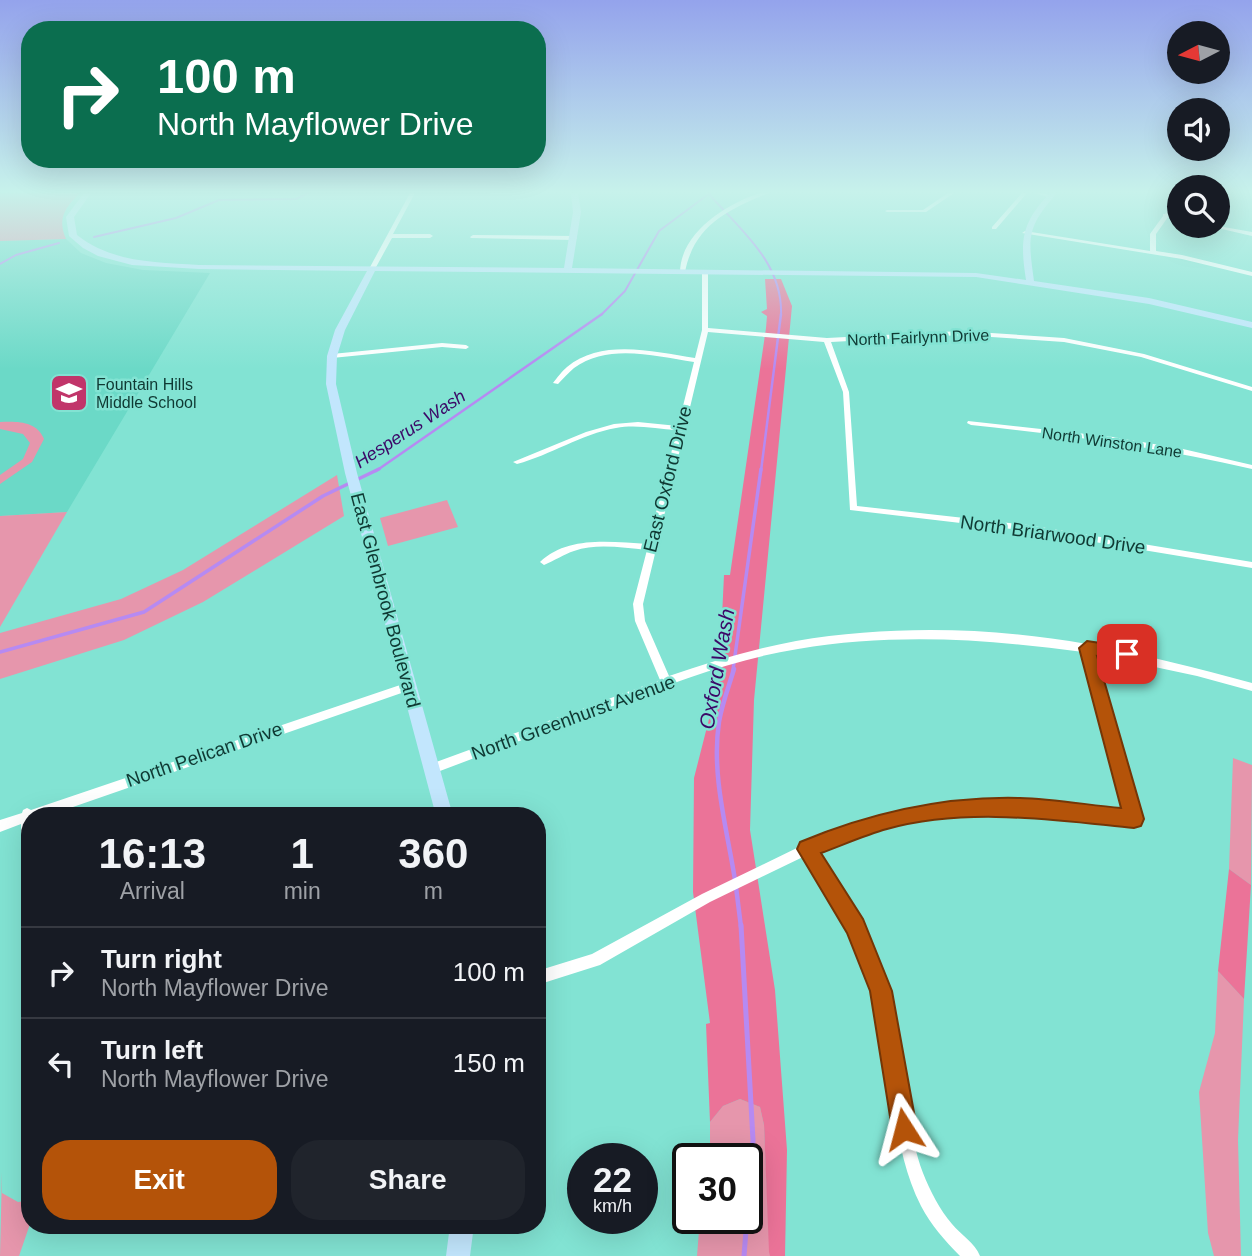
<!DOCTYPE html>
<html lang="en">
<head>
<meta charset="utf-8">
<style>
	:root { --surface:#171b24; --page:#20242c; --text:#f1f3f6; --muted:#9ea1a6; --line:#363941; --accent:#b45309 }
	body { margin:0; font-family:Arial,sans-serif; background:var(--page); color:var(--text); height:100vh; display:flex; flex-direction:column; font-size:26px; white-space:nowrap }
	* { box-sizing:border-box; margin:0 }
	p { font-size:23px; color:var(--muted) }
	.icon { flex:none; width:38px; height:38px; fill:none; stroke:currentColor; stroke-width:2; stroke-linecap:round; stroke-linejoin:round }
	.map { position:relative; flex:1; overflow:hidden }
	.side { position:absolute; left:21px; top:807px; width:525px; height:427px; display:flex; flex-direction:column; background:var(--surface); border-radius:28px; box-shadow:0 7px 28px #0002 }
	.side>* { flex:none }
	.hud { position:absolute; left:21px; top:21px; width:525px; height:147px; border-radius:28px; box-shadow:0 7px 28px #0002; background:#0b6e4f; color:#fff; overflow:hidden }
	.needle { width:46px; rotate:264deg }
	.tools { position:absolute; left:1167px; top:21px; display:grid; gap:14px }
	.tools a { display:grid; place-items:center; width:63px; height:63px; border-radius:50%; background:var(--surface); box-shadow:0 7px 28px #0002; font-size:35px }
	.speed { position:absolute; left:567px; top:1143px; display:flex; gap:14px; font-size:35px; font-weight:700; text-align:center }
	.speed>* { display:grid; place-content:center; width:91px; height:91px; border-radius:50%; background:var(--surface); box-shadow:0 7px 28px #0002; line-height:1 }
	.speed small { font-size:18px; font-weight:400 }
	.speed .limit { border:4px solid #111; border-radius:10px; background:#fff; color:#111 }
	.pin { position:absolute; display:grid; place-items:center; width:60px; height:60px; color:#fff; margin:-30px; border-radius:14px; box-shadow:0 4px 10px #0006 }
	.me { position:absolute; width:77px; margin:-38px; rotate:351deg; stroke-linejoin:round; filter:drop-shadow(0 0 5px #0008) }
	.turn { display:flex; align-items:center; gap:24px; height:147px; padding:0 21px; font-size:32px }
	.turn .icon { width:91px; height:91px; stroke-width:2.5 }
	.turn b { display:block; font-size:49px; line-height:60px }
	.eta { display:flex; justify-content:space-evenly; align-items:center; height:119px; text-align:center }
	.eta b { font-size:42px; font-weight:700; line-height:49px }
	.cta { display:flex; gap:14px; margin-top:auto; padding:14px 21px }
	.cta a { flex:1; height:80px; border-radius:28px; background:var(--accent); color:#fff; font-size:28px; font-weight:700; line-height:80px; text-align:center }
	.cta a+a { background:var(--page); color:var(--text) }
	ul { padding:0; list-style:none }
	li { display:flex; align-items:center; gap:21px; height:91px; padding:0 21px; border-top:2px solid var(--line) }
	li div { flex:1 }
	li b { display:block; font-size:26px }
	li em { font-style:normal }
	.map>svg:first-child { display:block }
</style>
</head>
<body>
<div class="map">
<svg width="1252" height="1256" viewBox="0 0 1252 1256">
	<rect width="100%" height="100%" fill="#82e3d3"/>
	<path fill="#6bd9c7" d="M66 239 81 253 106 263 143 270 210 273 67 512 0 516V241Z"/>
	<path fill="#e696ac" d="M0 193H80C65 208 57 218 66 239L0 241Z
		M0 422C17 421 37 421 44 439L32 462 0 484V475L23 459 30 443 23 434 0 429Z
		M337 475 344 516 203 602 124 640 0 679V633L121 599 183 570Z
		M447 500 458 527 388 546 380 518Z
		M67 512 0 627V516Z
		M1233 758 1252 765 1251 885 1229 869Z
		M1218 971 1244 999 1238 1140 1241 1256H1214L1208 1233 1199 1092 1215 1033Z
		M740 1099 760 1107 764 1125 770 1256H697L700 1218H747V1158H707L710 1145V1122L723 1106Z
		M2 1172V1193L18 1202 30 1200V1224L19 1256H0Z"/>
	<path fill="#eb7398" d="M765 279H781L792 306 754 700 750 830 775 990 787 1150 785 1256H770L769 1252 764 1125 760 1107 740 1099 723 1106 710 1122 706 1024 710 1023 693 892 694 778 719 680 724 575H730L766 328 767 316 761 312 767 309Z
		M1229 869 1251 885 1244 999 1218 971Z"/>
	<g fill="none" stroke-linecap="round" stroke-linejoin="round">
		<path stroke="#b68af2" stroke-width="2" d="M709 194C740 230 783 262 781 315
			M94 237 176 218 219 200 296 199 308 193
			M0 264 16 255 59 243
			M601 315 625 291 659 231 710 193"/>
		<path stroke="#b68af2" stroke-width="2.5" d="M376 471 602 314
			M761 471 781 314"/>
		<path stroke="#b68af2" stroke-width="3.5" d="M0 652 144 612 323 496 379 469
			M733 670 761 469"/>
		<path stroke="#b68af2" stroke-width="4.5" d="M734 669C729 686 722 704 719 722 711 774 727 829 735 880
			M736 887 741 927"/>
		<path stroke="#b68af2" stroke-width="5" d="M741 925 753 1140 747 1217
			M744 1256 747 1218"/>
		<path fill="#fff" fill-rule="evenodd" d="M410 193H415L393 234H430L433 236 430 238H392L375 269 370 270 369 269Z
			M760 193H769C729 209 694 225 685 272L680 273C680 233 726 204 760 193Z
			M948 193H954L926 212H887L885 211 887 210H923Z
			M1022 193H1027L996 229H992V227Z
			M1034 193H1043L1053 197 1051 198Z
			M1178 196H1180V201L1170 214 1180 216V219L1168 217 1156 234V251L1182 255 1252 272V276L1182 259 1022 233 1025 231 1150 251V234L1163 216V214H1165Z
			M1209 226H1218L1252 232V236Z
			M473 235 574 236 577 238 574 240 471 238 470 237Z
			M705 270 708 272V328L827 338 961 331 1064 338 1144 354 1252 387V391L1141 357 1064 342 961 335 831 342 849 392 857 506 1028 525 1252 562V568L1028 531 850 510 843 392 824 342 708 332 643 604 645 621 669 676C710 662 753 649 796 641 891 625 992 627 1087 644 1142 654 1197 668 1252 683V691L1197 676 1094 654 1140 819 1138 823 1134 825 1019 812 929 818 887 826 816 852C857 911 888 975 900 1047 907 1089 908 1133 923 1173 930 1191 940 1210 952 1224 961 1235 975 1243 980 1256H960C945 1241 931 1225 921 1206 890 1144 895 1075 878 1009 865 953 837 903 805 856L710 902 600 965 537 985V971L592 954 702 894 803 845 887 814 929 806 1019 802 1126 813 1083 652C988 639 893 633 798 649 735 659 675 682 616 705 554 728 493 751 432 774L428 773 426 769 428 765 660 680 635 621 633 604 647 550C623 548 597 543 574 551 564 554 554 561 544 565L540 562C568 535 612 542 648 544L677 430C657 429 636 424 616 428 581 434 551 455 517 464L513 462 586 432 614 424 638 422 678 426 694 362C655 356 608 343 574 368 568 373 563 379 558 384L553 383C557 378 562 371 567 367 602 338 655 352 695 358L702 330V272Z
			M442 343 466 345 469 347 466 349 442 347 332 358 329 356 332 354Z
			M968 421 1113 437 1183 449 1252 465V469C1159 447 1066 435 971 425L967 423Z
			M409 682 413 683 414 686 413 689 47 816H30V907L26 905 24 901 21 824 0 832V820L22 813 23 810 27 808 31 810Z"/>
		<path fill="#c2e6fd" fill-rule="evenodd" d="M84 193H91L74 217 77 235C113 263 155 262 199 265L564 268 573 212 571 193H578L581 212 572 268 976 273 1026 280C1020 241 1021 223 1050 193H1057C1026 228 1028 237 1034 281L1149 298 1252 322V328L1149 304 976 277 375 271 345 330 337 356 336 384 357 473 453 816H436L345 473 326 384 327 356 335 330 367 271 199 269 132 265 98 256 83 248 69 236 66 217Z
			M450 1225H474L470 1256H446Z"/>
	</g>
	<linearGradient id="sky" x2="0" y2="1"><stop stop-color="#94a3ec"/><stop offset="0.52" stop-color="#c7f2eb"/><stop offset="1" stop-color="#c7f2eb" stop-opacity="0"/></linearGradient>
	<rect width="1252" height="369" fill="url(#sky)"/>
	<path fill="#b45309" stroke="#753606" stroke-width="2" d="M1087 641 1127 647 1135 654 1127 660 1097 656 1144 819 1141 826 1134 828C1053 820 967 807 887 829 865 835 843 845 821 853L863 919 892 991 917 1129 913 1137 904 1141 895 1137 892 1129 870 991 847 933 797 849 800 842C870 813 943 796 1020 798 1053 799 1088 805 1121 808L1079 648Z"/>
	<defs>
		<symbol id="school-square" viewBox="-11 -11 22 22"><rect x="-9" y="-9" width="18" height="18" rx="4" fill="#c1356a" stroke="#82e3d3"/><path d="M0-5L7-2L0 1L-7-2ZM-4 1L0 2.5L4 1V4Q0 6-4 4Z" fill="#fff"/></symbol>
	</defs>
	<g fill-rule="evenodd">
		<use href="#school-square" x="47" y="371" width="44" height="44"/>
	</g>
	<g text-anchor="middle" stroke-width="5" stroke-linejoin="round" paint-order="stroke">
		<g font-size="16" fill="#0f3933" stroke="#82e3d3">
			<text transform="translate(918 337) rotate(-2)" y="6">North Fairlynn Drive</text>
			<text transform="translate(1112 442) rotate(8)" y="6">North Winston Lane</text>
		</g>
		<g font-size="16" fill="#0f3933" stroke="#82e3d3" text-anchor="start">
			<text x="96" y="390">Fountain Hills<tspan x="96" dy="18">Middle School</tspan></text>
		</g>
		<g font-size="18" font-style="italic" fill="#3c0867" stroke="#82e3d3">
			<text transform="translate(410 429) rotate(-33)" y="6">Hesperus Wash</text>
		</g>
		<g font-size="19" fill="#0f3933" stroke="#82e3d3">
			<text transform="translate(667 479) rotate(-76)" y="7">East Oxford Drive</text>
			<text transform="translate(1053 534) rotate(8)" y="7">North Briarwood Drive</text>
			<text transform="translate(386 600) rotate(75)" y="7">East Glenbrook Boulevard</text>
			<text transform="translate(573 717) rotate(-20)" y="7">North Greenhurst Avenue</text>
			<text transform="translate(204 754) rotate(-19)" y="7">North Pelican Drive</text>
		</g>
		<g font-size="21" font-style="italic" fill="#3c0867" stroke="#82e3d3">
			<text transform="translate(717 669) rotate(-80)" y="7">Oxford Wash</text>
		</g>
	</g>
</svg>
<div class="tools">
<a><svg class="needle" viewBox="-14 -14 28 28"><path d="M0-13l5 13h-10z" fill="#e53935"/><path d="M0 13l5-13h-10z" fill="#9ea1a6"/></svg></a>
<a><svg class="icon" aria-label="sound" viewBox="0 0 24 24"><path d="M4 9h4l5-4v14l-5-4H4zM17 9q2 3 0 6"/></svg></a>
<a><svg class="icon" aria-label="search" viewBox="0 0 24 24"><circle cx="10" cy="10" r="6"/><path d="M15 15l6 6"/></svg></a>
</div>
<div class="speed"><div>22<small>km/h</small></div><div class="limit">30</div></div>
<div class="pin" style="left:1127px;top:654px;background:#d93025"><svg class="icon" aria-label="arrive" viewBox="0 0 24 24"><path d="M6 21V4h12l-3 4 3 4H6"/></svg></div>
<svg class="me" style="left:904px;top:1129px" viewBox="-20 -20 40 40"><path d="M0-17L14 15 0 8-14 15z" fill="#b45309" stroke="#fff" stroke-width="4"/></svg>
<div class="hud">
<div class="turn"><svg class="icon" aria-label="right" viewBox="0 0 24 24"><path d="M7 20v-9h11M14 6l5 5-5 5"/></svg><div><b>100 m</b>North Mayflower Drive</div></div>
</div>
<section class="side">
<div class="eta">
<div><b>16:13</b><p>Arrival</p></div>
<div><b>1</b><p>min</p></div>
<div><b>360</b><p>m</p></div>
</div>
<ul>
<li><svg class="icon" aria-label="right" viewBox="0 0 24 24"><path d="M7 20v-9h11M14 6l5 5-5 5"/></svg><div><b>Turn right</b><p>North Mayflower Drive</p></div><em>100 m</em></li>
<li><svg class="icon" aria-label="left" viewBox="0 0 24 24"><path d="M17 20v-9H6M10 6l-5 5 5 5"/></svg><div><b>Turn left</b><p>North Mayflower Drive</p></div><em>150 m</em></li>
</ul>
<div class="cta"><a>Exit</a><a>Share</a></div>
</section>
</div>
</body>
</html>
